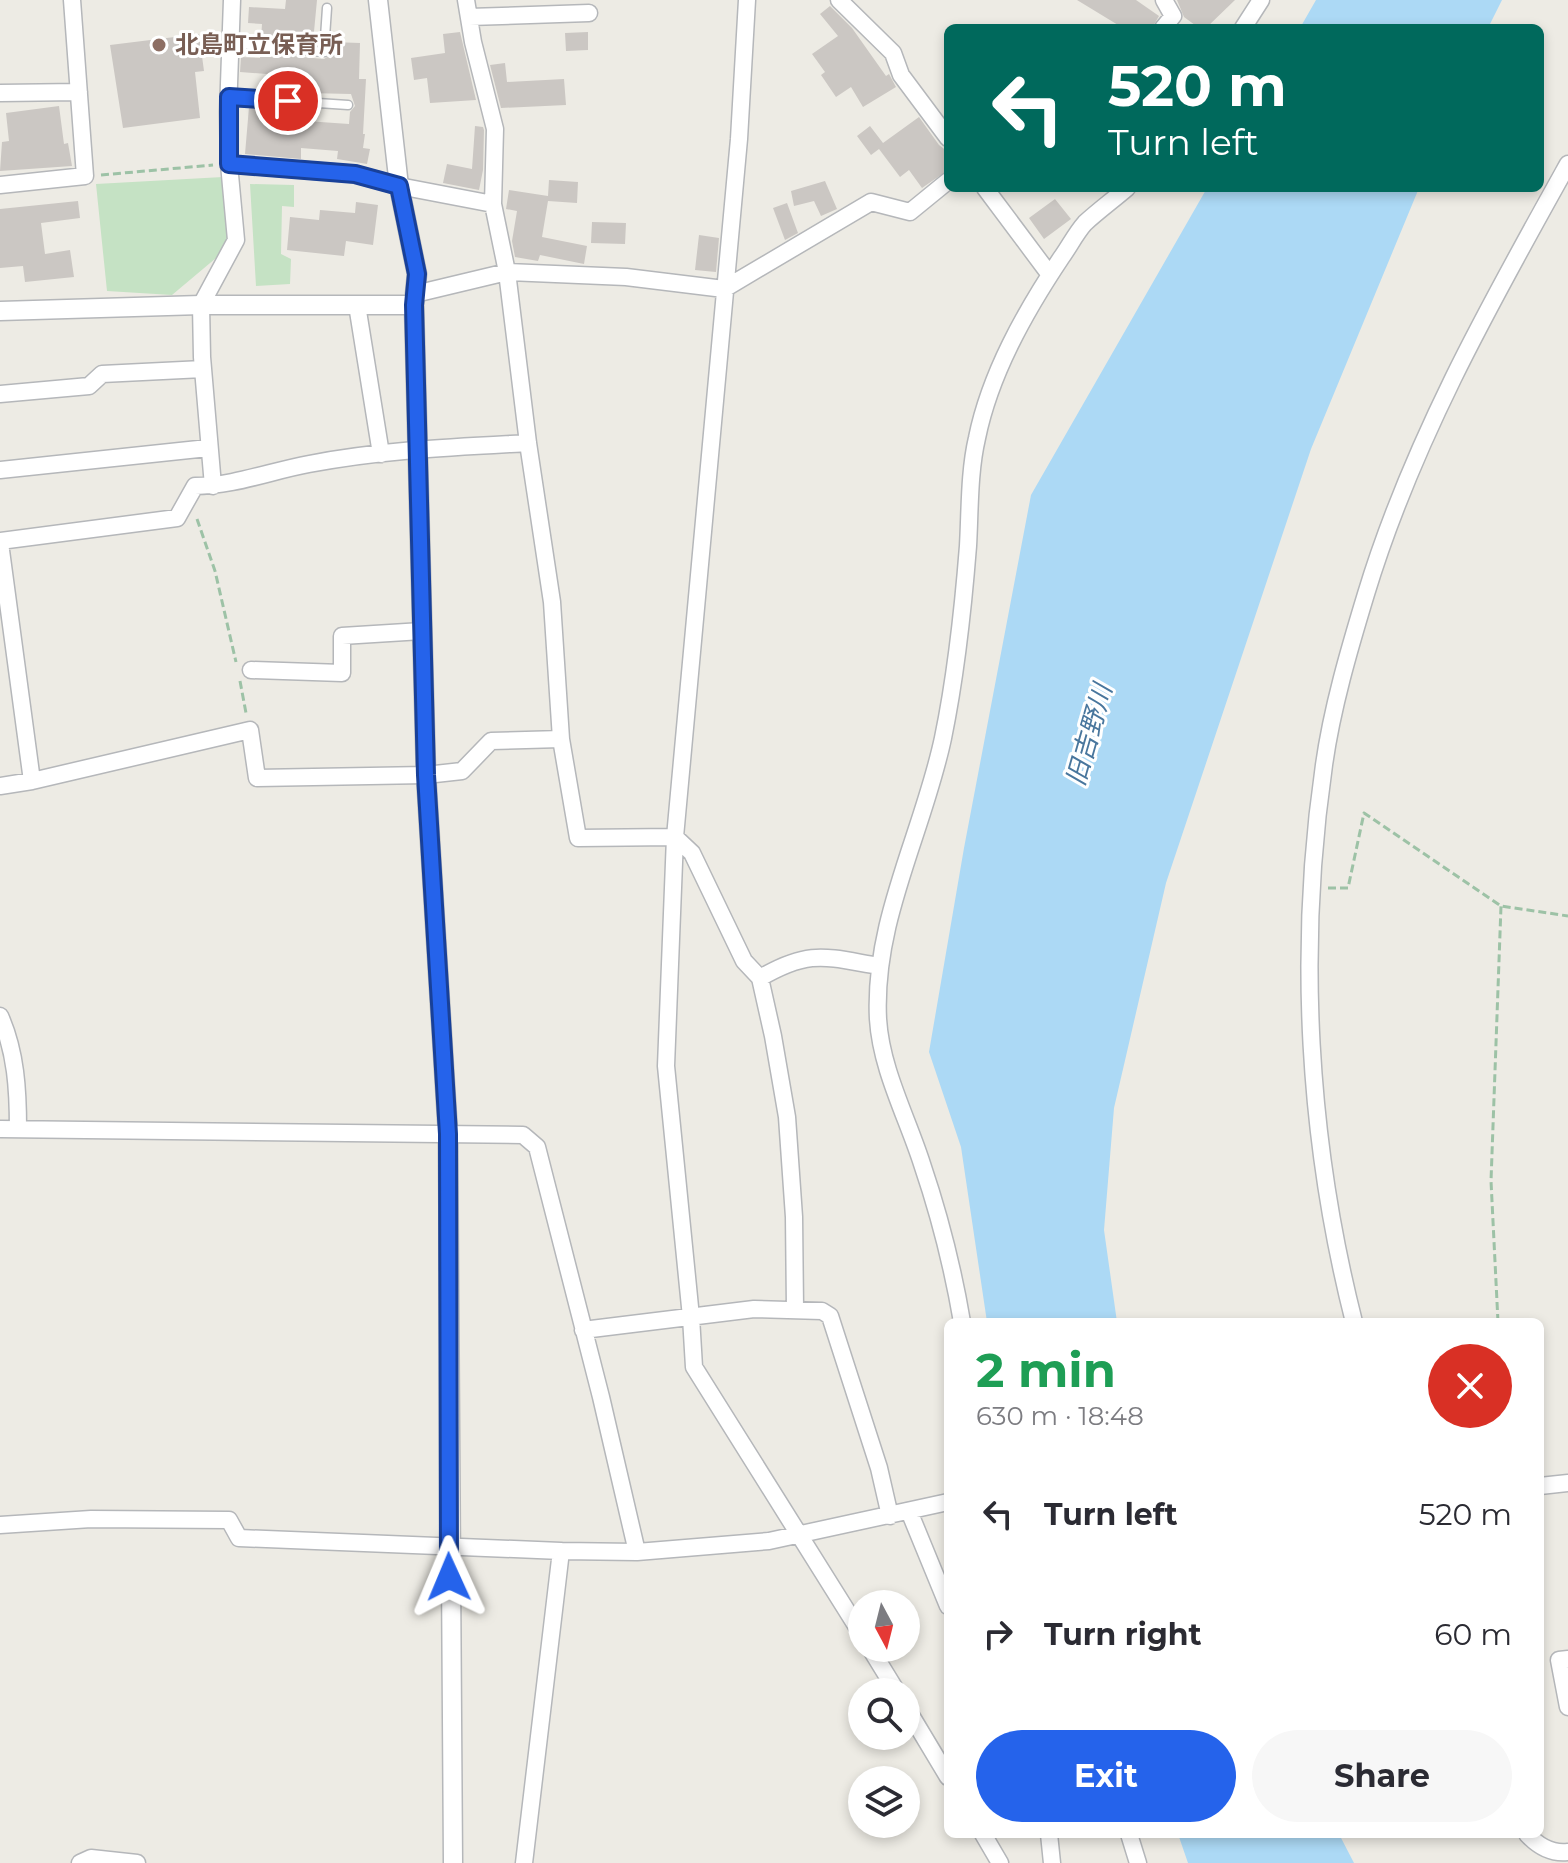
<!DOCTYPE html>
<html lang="en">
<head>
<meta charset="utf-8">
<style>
	:root { --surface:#fff; --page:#f7f7f7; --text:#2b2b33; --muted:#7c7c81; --accent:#2563eb }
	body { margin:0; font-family:Montserrat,"Noto Sans JP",sans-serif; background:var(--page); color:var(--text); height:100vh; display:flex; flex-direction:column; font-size:30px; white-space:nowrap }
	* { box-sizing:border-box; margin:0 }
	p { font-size:26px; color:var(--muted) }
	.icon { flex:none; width:44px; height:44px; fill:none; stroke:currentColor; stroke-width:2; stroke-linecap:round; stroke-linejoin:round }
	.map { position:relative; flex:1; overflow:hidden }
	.sheet { position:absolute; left:944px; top:1318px; width:600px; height:520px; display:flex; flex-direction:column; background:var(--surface); border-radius:12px; box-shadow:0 4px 12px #0003 }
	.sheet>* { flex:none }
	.banner { position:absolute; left:944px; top:24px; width:600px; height:168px; border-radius:12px; box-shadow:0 4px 12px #0003; background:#00695c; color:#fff; overflow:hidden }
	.needle { width:52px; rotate:173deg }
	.controls { position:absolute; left:848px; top:1590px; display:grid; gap:16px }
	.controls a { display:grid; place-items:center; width:72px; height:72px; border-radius:50%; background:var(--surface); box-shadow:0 4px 12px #0003; font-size:40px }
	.pin { position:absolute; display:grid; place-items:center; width:68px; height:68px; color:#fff; margin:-34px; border:4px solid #fff; border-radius:50%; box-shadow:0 2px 8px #0007 }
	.me { position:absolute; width:88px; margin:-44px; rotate:359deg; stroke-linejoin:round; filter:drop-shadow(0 0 6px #0008) }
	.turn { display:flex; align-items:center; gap:28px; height:168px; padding:0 32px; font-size:36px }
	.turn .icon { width:104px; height:104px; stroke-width:2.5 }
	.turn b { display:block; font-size:56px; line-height:68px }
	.round { display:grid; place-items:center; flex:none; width:84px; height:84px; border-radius:42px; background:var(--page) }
	.head { display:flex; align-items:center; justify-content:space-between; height:136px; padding:0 32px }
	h1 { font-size:48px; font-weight:700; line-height:60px; color:#1e9e55 }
	.cta { display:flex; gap:16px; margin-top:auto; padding:16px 32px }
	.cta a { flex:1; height:92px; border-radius:48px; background:var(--accent); color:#fff; font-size:32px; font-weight:700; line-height:92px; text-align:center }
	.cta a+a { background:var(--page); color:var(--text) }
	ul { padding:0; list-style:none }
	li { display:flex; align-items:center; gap:24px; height:120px; padding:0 32px }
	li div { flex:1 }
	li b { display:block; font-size:30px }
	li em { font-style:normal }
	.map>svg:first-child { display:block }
</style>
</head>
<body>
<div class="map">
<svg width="1568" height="1863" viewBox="0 0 1568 1863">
	<rect width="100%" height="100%" fill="#edebe4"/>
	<path fill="#c5e2c4" d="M223 177 228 235 222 253 172 295 107 291 96 184Z
		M250 184 294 185V207L282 206 281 254 291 259 290 284 256 286Z"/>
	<path fill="#acd9f5" d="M1316 0H1502L1488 28H1300Z
		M1207 188H1419L1311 449 1166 883 1114 1108 1104 1230 1117 1322H987L961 1147 929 1052 964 848 1031 495Z
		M1178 1834H1339L1354 1863H1188Z"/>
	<path fill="#cbc7c3" d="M286 0H317L313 42H318V44L261 39 262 24 248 23 249 7 285 9Z
		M1077 0H1136L1159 16 1152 28H1123Z
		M1177 0H1235L1206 28H1199L1184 17Z
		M830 6 852 28 886 76 889 74 896 87 863 107 851 87 836 97 821 75 825 72 812 54 838 36 820 14Z
		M460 32 476 100 430 103 427 78 414 80 411 58 445 53 443 34Z
		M588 32V50L566 51 565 33Z
		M199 34 204 71 195 72 200 118 123 128 110 45Z
		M332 42 360 43 359 79H366L363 134H365L363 148 370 149 367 164 337 159 338 151 301 148V159L245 154 249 107 278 110 277 119 349 124 350 112 355 106 351 94 307 93 308 87H279L280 75 240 72 241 57 260 58V53L324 59 330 55Z
		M505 63 507 82 564 79 566 105 501 108 490 65Z
		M59 106 64 144 68 143 72 166 0 171 2 142 9 141 6 113Z
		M919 117 939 145 948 152V170L922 188 909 170 900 177 879 149 871 155 857 136 870 126 883 143Z
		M475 126 483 127 484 130 483 170 479 190 443 183 447 164 472 169Z
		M549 180 578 182 577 203 548 201 542 237 587 246 584 264 540 255 538 261 515 257 512 241 517 211 506 209 509 190 548 196Z
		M825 181 837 209 821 216 814 201 794 206 791 191Z
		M1055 199 1071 219 1044 239 1029 218Z
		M78 201 80 218 41 223 45 254 70 250 74 277 25 282 23 266 0 268V209Z
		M356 202 378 205 373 245 346 241 344 256 287 250 290 217 319 220 320 210 355 213Z
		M787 203 798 233 785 240 773 208Z
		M592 222 626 223 625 244 591 243Z
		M699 235 719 238 716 272 695 270Z"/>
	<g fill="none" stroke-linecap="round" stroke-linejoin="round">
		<defs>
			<path id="service" d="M230 43 324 52 327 8
				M229 97 348 105"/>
			<path id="minor" d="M466 0 473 42 495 129 493 204 507 272 528 443 552 602 561 739 578 838 675 837 692 853 744 961 760 978 773 1036 787 1117 794 1217 795 1309
				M747 0 739 139 675 837 666 1066 691 1317 694 1367 862 1635
				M839 0 893 53 901 75 948 138
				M469 17 589 13
				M1163 28 1173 16 1164 0
				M1243 28 1261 0
				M0 93 79 92
				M229 164 355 174 399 186 493 204
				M0 185 85 176 72 0
				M985 188 1050 275
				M415 294 507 272 626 277 724 289 871 202 910 212 948 181
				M357 305 381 454
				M0 394 89 386 102 374 203 369
				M0 470 208 448
				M213 486 202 357 201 305 236 240 229 164 228 112 232 0
				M0 541 177 518 195 486C233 486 271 471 309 464 381 450 454 447 528 443
				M0 543 32 781
				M251 670 342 673V636L422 631
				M0 786 32 781 250 730 257 778 426 775 462 771 491 741 561 739
				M760 978C810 949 825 957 879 966
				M0 1016C16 1052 18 1090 18 1129
				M0 1129 523 1135 537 1147 601 1397 637 1552
				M962 1322C953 1269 939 1214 922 1164 907 1117 881 1069 878 1019 873 920 923 833 943 738 956 675 963 610 968 546 970 511 969 472 977 438 990 374 1025 312 1061 258 1069 247 1076 233 1085 223 1098 211 1113 200 1127 188
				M1354 1322C1308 1141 1297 950 1324 765 1332 708 1349 650 1366 594 1412 442 1491 302 1568 164
				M583 1330 754 1309 822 1311 830 1316 879 1468 890 1516
				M1540 1486 1568 1483
				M909 1511 948 1606
				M0 1525 91 1519 229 1520 239 1538 561 1551 637 1552 769 1541 948 1502
				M870 1648 897 1692
				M1568 1659 1559 1660 1568 1707
				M906 1707 948 1777
				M983 1834 1000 1863
				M1049 1834 1052 1863
				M1129 1834 1138 1863
				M1527 1834C1538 1846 1551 1854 1568 1852
				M80 1863 91 1858 137 1863
				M524 1863 561 1551"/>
			<path id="tertiary" d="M378 0 399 186 417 274 414 305 426 775 448 1134 453 1863
				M0 311 201 305H414"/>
		</defs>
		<use href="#service" stroke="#b5b7ba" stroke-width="11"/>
		<use href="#minor" stroke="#b5b7ba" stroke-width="19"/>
		<use href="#tertiary" stroke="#b5b7ba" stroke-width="21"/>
		<path stroke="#9dc2a6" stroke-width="3" stroke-dasharray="8 4" stroke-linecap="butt" d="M101 175 213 165
			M197 519 215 571 236 662
			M240 681 246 713
			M1328 888H1348L1364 813 1501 906 1568 916
			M1498 1322 1491 1181 1501 906"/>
		<use href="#service" stroke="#fff" stroke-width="8"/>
		<use href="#minor" stroke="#fff" stroke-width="16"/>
		<use href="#tertiary" stroke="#fff" stroke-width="18"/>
	</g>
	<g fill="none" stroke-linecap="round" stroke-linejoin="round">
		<defs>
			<path id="route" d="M288 101 229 97V164L355 174 399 186 417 274 414 305 426 775 448 1134 449 1577"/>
		</defs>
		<use href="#route" stroke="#184099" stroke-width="20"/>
		<use href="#route" stroke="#2563eb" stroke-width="14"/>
	</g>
	<circle fill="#8d6e63" stroke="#fff" stroke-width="3" cx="159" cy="45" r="8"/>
	<g text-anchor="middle" stroke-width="6" stroke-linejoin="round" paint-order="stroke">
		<g font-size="24" font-weight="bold" fill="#785e54" stroke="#fff" text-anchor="start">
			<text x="175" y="53">北島町立保育所</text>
		</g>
		<g font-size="26" font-style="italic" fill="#48769d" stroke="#fff">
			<text transform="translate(1089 735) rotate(-74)" y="9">旧吉野川</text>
		</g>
	</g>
</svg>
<div class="controls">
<a><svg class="needle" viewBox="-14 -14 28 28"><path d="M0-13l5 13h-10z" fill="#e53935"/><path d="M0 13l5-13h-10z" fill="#7c7c81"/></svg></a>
<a><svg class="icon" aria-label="search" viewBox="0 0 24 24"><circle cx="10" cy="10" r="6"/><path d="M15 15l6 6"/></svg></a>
<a><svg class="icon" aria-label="layers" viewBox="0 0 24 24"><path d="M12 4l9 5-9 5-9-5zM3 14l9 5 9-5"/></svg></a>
</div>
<div class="pin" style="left:288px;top:101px;background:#d93025"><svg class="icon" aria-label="arrive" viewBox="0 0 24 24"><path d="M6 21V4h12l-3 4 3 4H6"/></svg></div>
<svg class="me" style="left:449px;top:1577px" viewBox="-20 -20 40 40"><path d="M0-17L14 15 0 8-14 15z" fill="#2563eb" stroke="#fff" stroke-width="4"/></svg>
<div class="banner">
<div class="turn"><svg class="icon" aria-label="left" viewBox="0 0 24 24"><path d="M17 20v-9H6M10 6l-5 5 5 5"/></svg><div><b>520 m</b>Turn left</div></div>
</div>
<section class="sheet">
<div class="head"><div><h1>2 min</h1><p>630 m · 18:48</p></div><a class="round" style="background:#d93025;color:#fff"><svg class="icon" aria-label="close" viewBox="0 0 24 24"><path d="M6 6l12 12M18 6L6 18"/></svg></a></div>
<ul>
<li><svg class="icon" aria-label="left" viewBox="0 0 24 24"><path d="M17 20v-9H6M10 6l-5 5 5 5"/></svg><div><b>Turn left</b></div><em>520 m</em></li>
<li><svg class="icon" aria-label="right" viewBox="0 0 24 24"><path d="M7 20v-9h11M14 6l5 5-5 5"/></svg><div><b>Turn right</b></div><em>60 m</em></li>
</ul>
<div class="cta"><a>Exit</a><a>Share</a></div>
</section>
</div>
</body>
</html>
